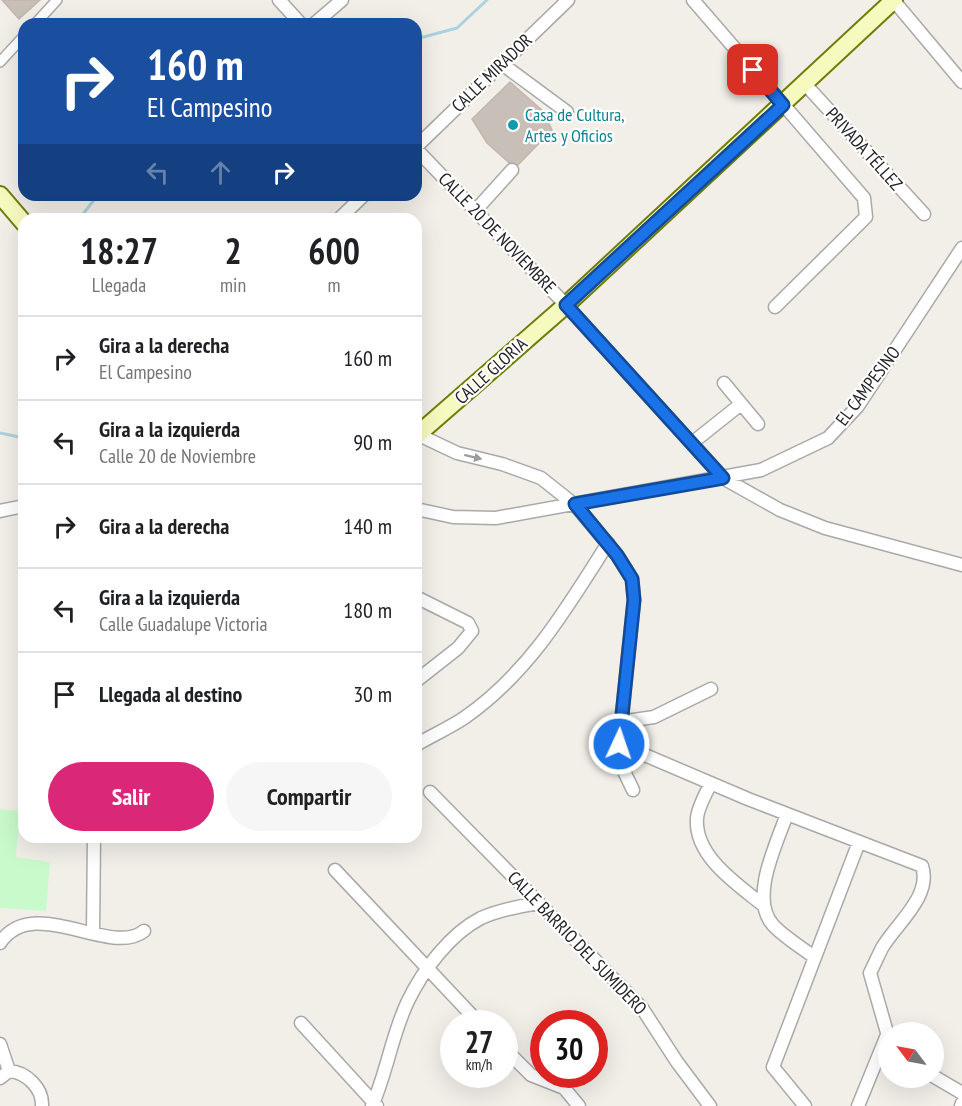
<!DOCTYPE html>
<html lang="es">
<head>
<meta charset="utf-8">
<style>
	:root { --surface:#fff; --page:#f6f6f6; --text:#202124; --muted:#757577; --line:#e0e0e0; --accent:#db2777 }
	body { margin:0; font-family:"PT Sans Narrow",sans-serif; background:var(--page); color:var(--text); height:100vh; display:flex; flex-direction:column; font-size:22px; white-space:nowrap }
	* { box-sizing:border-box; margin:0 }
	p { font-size:20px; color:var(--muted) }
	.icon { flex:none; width:33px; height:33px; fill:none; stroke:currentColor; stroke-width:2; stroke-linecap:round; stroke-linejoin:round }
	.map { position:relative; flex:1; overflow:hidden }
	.sheet { position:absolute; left:18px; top:213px; width:404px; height:630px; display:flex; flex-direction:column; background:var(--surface); border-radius:18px; box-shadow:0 6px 24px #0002 }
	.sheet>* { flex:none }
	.banner { position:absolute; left:18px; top:18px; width:404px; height:183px; border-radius:18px; box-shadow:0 6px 24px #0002; background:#1a4fa0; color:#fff; overflow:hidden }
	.needle { width:39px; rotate:302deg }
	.fabs { position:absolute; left:878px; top:1022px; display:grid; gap:12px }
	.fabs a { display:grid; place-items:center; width:66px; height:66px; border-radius:50%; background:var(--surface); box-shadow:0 6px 24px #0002; font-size:30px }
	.speed { position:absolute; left:440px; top:1010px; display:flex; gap:12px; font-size:30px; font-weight:700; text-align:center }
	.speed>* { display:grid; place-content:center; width:78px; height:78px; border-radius:50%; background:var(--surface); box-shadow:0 6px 24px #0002; line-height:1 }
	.speed small { font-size:15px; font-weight:400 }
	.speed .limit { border:9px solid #d22; background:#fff; color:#111 }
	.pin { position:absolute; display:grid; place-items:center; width:51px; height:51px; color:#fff; margin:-26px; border-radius:12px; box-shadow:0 3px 9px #0006 }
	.me { position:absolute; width:66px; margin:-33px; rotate:3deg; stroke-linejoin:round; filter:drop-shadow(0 0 4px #0008) }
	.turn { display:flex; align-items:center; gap:21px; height:126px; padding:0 30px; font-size:27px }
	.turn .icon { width:78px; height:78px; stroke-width:2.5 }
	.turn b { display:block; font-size:42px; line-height:51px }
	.lanes { display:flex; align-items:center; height:57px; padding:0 30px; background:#0003; justify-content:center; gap:30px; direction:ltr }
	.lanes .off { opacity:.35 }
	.eta { display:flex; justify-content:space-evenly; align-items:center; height:102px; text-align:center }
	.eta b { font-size:36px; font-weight:700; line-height:42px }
	.button { display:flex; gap:12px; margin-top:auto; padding:12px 30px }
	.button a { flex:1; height:69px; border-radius:36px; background:var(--accent); color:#fff; font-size:24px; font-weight:700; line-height:69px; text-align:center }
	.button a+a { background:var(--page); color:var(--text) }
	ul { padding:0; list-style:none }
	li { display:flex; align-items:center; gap:18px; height:84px; padding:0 30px; border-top:2px solid var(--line) }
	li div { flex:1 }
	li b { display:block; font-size:22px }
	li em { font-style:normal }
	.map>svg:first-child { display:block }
</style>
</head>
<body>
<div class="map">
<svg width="962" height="1106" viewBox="0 0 962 1106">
	<rect width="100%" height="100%" fill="#f2efe9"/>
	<path fill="#c8facc" d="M0 809 20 811 16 857 50 862 46 911 0 908Z"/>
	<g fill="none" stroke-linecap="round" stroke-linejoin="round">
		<path stroke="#aad3df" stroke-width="3" d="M416 39 457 28 487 0
			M79 219 98 195
			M0 433 24 438"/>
	</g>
	<path fill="#c7bfb8" stroke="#c4b6ab" stroke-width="1.5" d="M2 0H40L19 19Z
		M510 82 544 112 552 130 515 168 487 143 472 119Z"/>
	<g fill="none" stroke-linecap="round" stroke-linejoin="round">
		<defs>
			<path id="pedestrian" d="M35 24 57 0
				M0 62 24 36"/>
			<path id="minor" d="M279 0 301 24
				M693 0 864 198 866 217 775 307
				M894 1 962 82
				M314 24 342 0
				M502 64 567 112
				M805 84 924 214
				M416 147 568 0
				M416 149 566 305 723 478 780 510 825 528 962 565
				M475 211 512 170
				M339 219 364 195
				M724 383 758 424
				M419 435 457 453 502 464 541 478 575 505 617 555 632 579 634 600 619 744 621 765 633 790
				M692 443 741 404
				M416 509 453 517 496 518 761 470 828 438 858 406 962 248
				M0 511 24 506
				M416 597 468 623 472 631 458 648 416 681
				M620 722 654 717 711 689
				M619 744 748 799 922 866C932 896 897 923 882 948 878 956 874 965 870 973L888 1036
				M416 745C431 736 449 728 464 718 528 674 567 608 608 543
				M711 783C706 793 698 807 697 818 694 856 737 884 763 905
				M430 792 642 1008 677 1062 710 1106
				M787 814C777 843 749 898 773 925 784 937 801 947 814 957
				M335 870 479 1023
				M93 932 94 837
				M0 943C33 893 110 958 144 931
				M301 1023 377 1106
				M0 1044 9 1071
				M504 1048 531 1075 564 1088 579 1106
				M933 1076 962 1093
				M0 1078 9 1071C26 1072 43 1088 42 1106
				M372 1106C387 1072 392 1034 408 1001 423 970 450 934 481 918 499 910 520 906 539 903
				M805 1106 773 1067 859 842
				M858 1106 887 1035
				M961 1106 962 1103"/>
			<path id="secondary" d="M0 195 24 223
				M416 436 566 305 894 0"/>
		</defs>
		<use href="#pedestrian" stroke="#a9a9a9" stroke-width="12"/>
		<use href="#minor" stroke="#a9a9a9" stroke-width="15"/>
		<use href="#secondary" stroke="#707d05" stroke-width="20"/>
		<use href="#pedestrian" stroke="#fff" stroke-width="9"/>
		<use href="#minor" stroke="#fff" stroke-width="12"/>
		<use href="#secondary" stroke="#f7fabf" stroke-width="16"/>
	</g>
	<defs><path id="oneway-solid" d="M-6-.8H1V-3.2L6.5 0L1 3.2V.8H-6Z" transform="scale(1.5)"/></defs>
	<use fill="#9c9c9c" href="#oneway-solid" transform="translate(473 457) rotate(14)"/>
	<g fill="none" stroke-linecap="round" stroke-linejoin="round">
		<defs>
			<path id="route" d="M619 744 634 600 632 579 617 555 575 504 723 478 566 305 783 105 753 70"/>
		</defs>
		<use href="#route" stroke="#114b97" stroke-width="15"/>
		<use href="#route" stroke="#1a73e8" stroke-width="10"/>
	</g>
	<circle fill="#0f9aa8" stroke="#fff" stroke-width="2" cx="513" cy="125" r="6"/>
	<g text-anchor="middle" stroke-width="4.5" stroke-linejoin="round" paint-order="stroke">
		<g font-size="18" fill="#222" stroke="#fff">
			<text transform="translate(492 73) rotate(-44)" y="6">CALLE MIRADOR</text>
			<text transform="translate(864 149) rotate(48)" y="6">PRIVADA TÉLLEZ</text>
			<text transform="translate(497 233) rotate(46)" y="6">CALLE 20 DE NOVIEMBRE</text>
			<text transform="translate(491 371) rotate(-42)" y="6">CALLE GLORIA</text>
			<text transform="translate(868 386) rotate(-53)" y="6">EL CAMPESINO</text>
			<text transform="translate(577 943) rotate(46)" y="6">CALLE BARRIO DEL SUMIDERO</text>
		</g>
		<g font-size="18" fill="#0d838f" stroke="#fff" text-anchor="start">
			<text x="525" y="121">Casa de Cultura,<tspan x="525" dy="21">Artes y Oficios</tspan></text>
		</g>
	</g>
</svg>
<div class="fabs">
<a><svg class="needle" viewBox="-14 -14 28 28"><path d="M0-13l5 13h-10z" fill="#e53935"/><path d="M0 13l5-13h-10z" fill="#757577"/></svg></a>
</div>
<div class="speed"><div>27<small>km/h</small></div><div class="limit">30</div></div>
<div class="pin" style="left:753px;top:70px;background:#d93025"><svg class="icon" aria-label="arrive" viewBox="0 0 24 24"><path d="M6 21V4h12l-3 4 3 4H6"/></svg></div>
<svg class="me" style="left:619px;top:744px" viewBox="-20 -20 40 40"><circle r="17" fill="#1a73e8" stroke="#fff" stroke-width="3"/><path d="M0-11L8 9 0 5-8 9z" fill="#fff"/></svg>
<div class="banner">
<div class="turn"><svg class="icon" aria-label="right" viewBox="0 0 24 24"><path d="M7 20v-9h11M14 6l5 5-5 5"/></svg><div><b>160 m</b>El Campesino</div></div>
<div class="lanes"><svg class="icon off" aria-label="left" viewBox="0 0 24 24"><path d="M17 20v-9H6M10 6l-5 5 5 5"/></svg><svg class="icon off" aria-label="ahead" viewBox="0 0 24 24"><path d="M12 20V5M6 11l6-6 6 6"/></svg><svg class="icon" aria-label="right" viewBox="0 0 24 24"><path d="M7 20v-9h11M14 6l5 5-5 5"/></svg></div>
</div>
<section class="sheet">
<div class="eta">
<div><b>18:27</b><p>Llegada</p></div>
<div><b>2</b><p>min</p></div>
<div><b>600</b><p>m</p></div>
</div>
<ul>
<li><svg class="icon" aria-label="right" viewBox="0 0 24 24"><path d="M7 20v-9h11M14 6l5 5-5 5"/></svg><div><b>Gira a la derecha</b><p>El Campesino</p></div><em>160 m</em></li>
<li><svg class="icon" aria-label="left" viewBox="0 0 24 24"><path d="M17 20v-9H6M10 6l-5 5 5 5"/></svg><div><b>Gira a la izquierda</b><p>Calle 20 de Noviembre</p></div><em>90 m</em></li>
<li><svg class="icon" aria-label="right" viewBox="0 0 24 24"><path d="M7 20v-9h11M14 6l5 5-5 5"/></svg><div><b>Gira a la derecha</b></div><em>140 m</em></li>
<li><svg class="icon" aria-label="left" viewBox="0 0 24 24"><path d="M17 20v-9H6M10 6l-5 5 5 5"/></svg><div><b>Gira a la izquierda</b><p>Calle Guadalupe Victoria</p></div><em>180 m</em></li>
<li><svg class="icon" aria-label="arrive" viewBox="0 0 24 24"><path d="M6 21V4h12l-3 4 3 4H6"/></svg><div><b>Llegada al destino</b></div><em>30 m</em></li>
</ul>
<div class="button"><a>Salir</a><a>Compartir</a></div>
</section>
</div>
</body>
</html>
